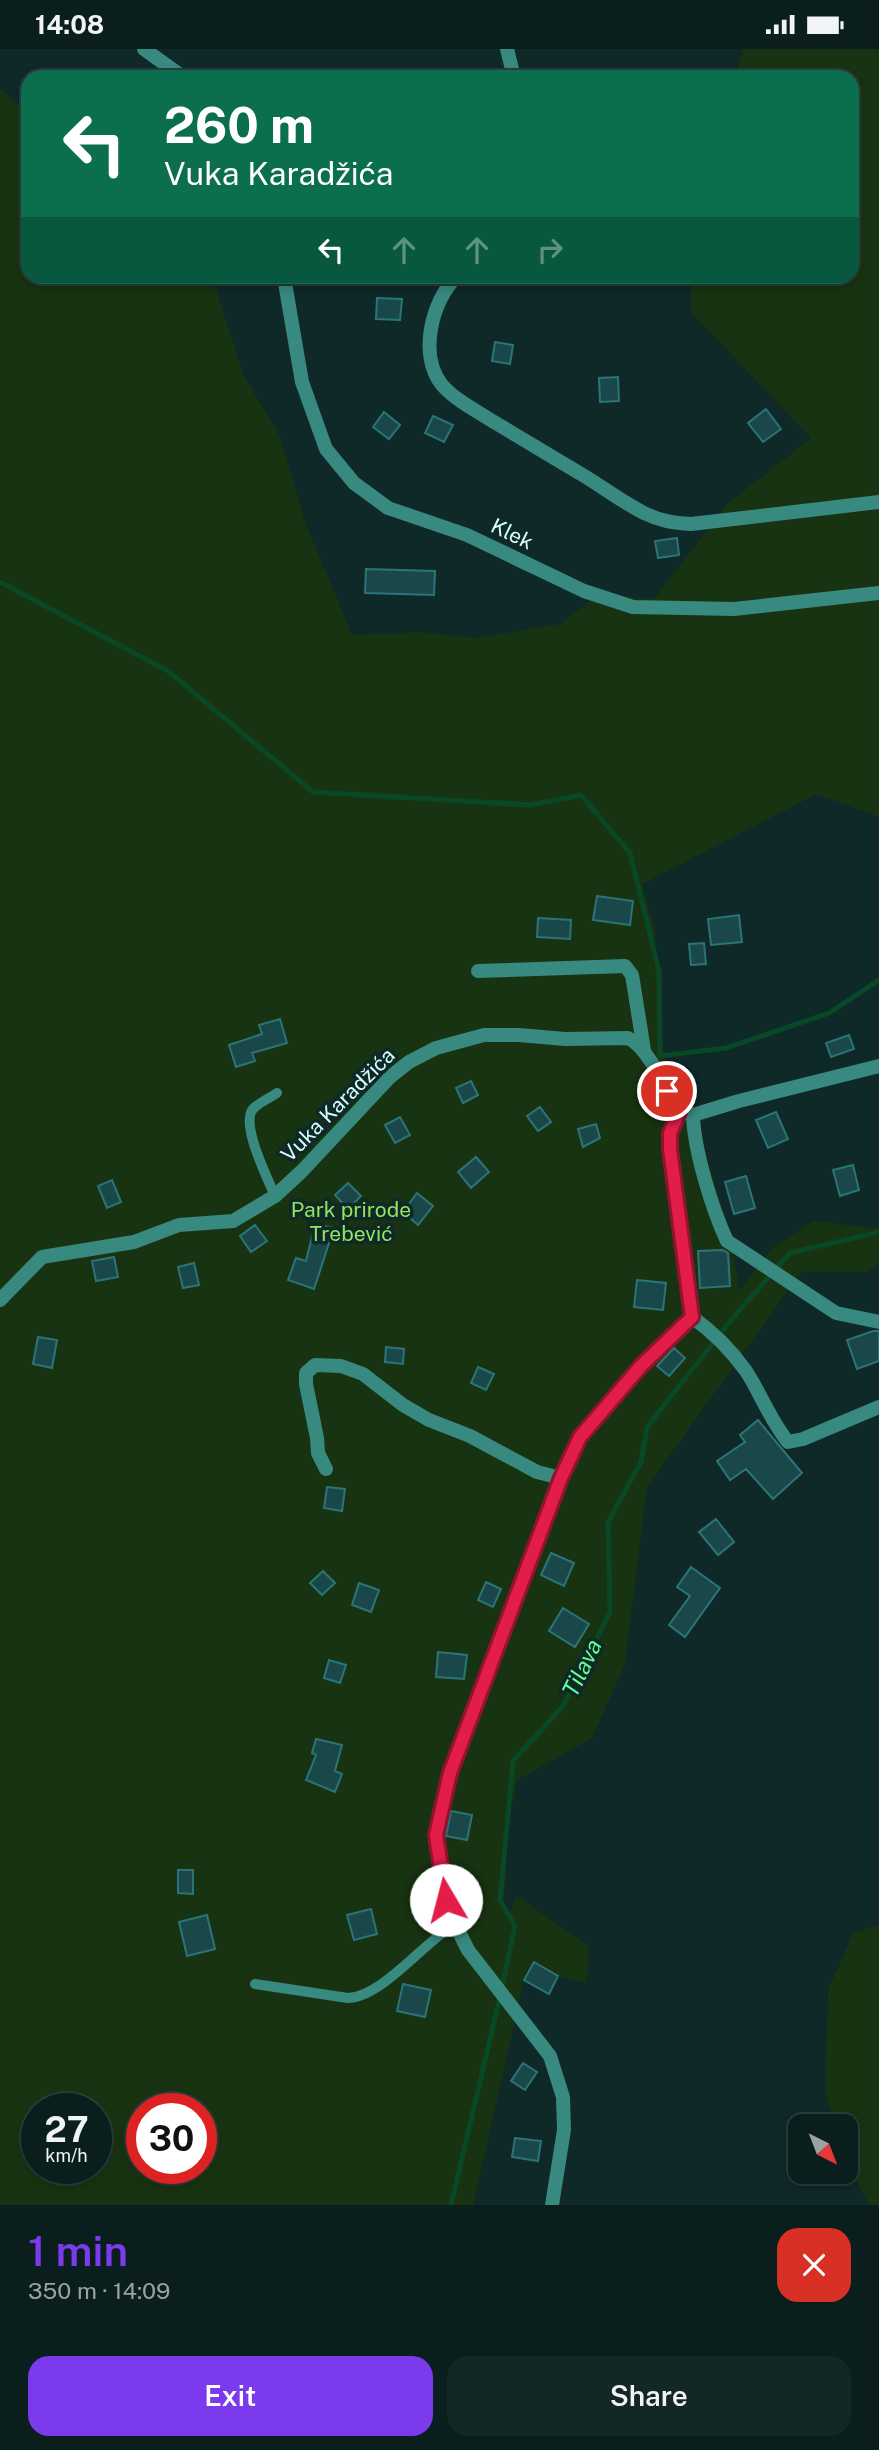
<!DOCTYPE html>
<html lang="en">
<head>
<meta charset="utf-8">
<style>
	:root { --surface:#0b1e1e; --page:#142727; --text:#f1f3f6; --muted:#9aa2a4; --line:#2b3c3c; --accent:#7c3aed }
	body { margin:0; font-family:"Public Sans",sans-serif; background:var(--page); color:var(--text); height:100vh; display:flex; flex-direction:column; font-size:26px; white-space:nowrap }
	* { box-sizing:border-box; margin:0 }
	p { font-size:23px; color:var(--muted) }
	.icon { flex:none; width:38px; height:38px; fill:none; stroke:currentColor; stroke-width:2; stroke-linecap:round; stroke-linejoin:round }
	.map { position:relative; height:2156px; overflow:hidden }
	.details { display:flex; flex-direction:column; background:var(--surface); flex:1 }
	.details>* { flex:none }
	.top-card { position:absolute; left:21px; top:21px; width:838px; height:214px; border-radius:21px; box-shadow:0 4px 10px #0003,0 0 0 2px var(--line); background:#0b6e4f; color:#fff; overflow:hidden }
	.needle { width:46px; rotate:138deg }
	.controls { position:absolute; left:788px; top:2065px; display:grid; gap:14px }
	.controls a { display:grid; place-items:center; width:70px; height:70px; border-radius:14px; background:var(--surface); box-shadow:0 4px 10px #0003,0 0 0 2px var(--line); font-size:35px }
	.speed { position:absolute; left:21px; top:2044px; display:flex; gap:14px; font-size:35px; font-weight:700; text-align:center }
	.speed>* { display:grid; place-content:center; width:91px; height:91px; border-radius:50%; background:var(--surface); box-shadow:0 4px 10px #0003,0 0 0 2px var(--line); line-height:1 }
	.speed small { font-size:18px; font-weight:400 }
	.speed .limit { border:10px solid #d22; background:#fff; color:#111 }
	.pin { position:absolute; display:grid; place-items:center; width:60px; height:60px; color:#fff; margin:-30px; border:4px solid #fff; border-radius:50%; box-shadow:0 2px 7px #0007 }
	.me { position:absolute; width:77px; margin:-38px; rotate:352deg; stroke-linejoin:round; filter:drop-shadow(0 0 5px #0008) }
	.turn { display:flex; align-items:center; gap:24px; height:147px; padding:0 28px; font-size:32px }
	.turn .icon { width:91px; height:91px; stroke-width:2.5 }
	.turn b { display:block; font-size:49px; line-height:60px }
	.lanes { display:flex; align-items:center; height:66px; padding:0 28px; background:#0003; justify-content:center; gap:35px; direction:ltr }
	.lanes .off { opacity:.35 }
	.round { display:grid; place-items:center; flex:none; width:74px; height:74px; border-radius:21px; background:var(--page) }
	.overview { display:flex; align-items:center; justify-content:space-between; height:119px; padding:0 28px }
	h1 { font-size:42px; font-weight:600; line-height:52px; color:var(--accent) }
	.cta { display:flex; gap:14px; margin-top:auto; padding:14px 28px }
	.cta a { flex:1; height:80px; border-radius:21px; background:var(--accent); color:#fff; font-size:28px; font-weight:600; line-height:80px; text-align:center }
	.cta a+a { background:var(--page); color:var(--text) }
	.status { display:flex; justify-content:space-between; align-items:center; height:49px; padding:0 35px; background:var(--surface); direction:ltr }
	.status svg { height:19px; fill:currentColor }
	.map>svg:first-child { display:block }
</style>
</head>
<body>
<div class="status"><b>14:08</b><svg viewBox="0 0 49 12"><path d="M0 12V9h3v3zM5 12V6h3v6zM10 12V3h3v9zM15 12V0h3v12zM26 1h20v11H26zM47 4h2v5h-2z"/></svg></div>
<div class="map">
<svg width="879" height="2156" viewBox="0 0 879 2156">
	<rect width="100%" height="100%" fill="#0f2828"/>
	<path fill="#183311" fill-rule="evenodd" d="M744 0H879V768L817 745 642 835 655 881 664 1007 674 1034 688 1044 693 1055 694 1069 731 1186 739 1242 773 1198 813 1172 873 1179 879 1177V1213L867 1223H801L647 1438 625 1615 592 1689 517 1731 513 1753 509 1746 504 1779 507 1825 503 1856 509 1867 517 1847 589 1897 587 1934 527 1919 473 2156H0V40L28 63V228H212L244 327 280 387 305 473 352 586 421 583 476 589 560 575 600 545 654 550 726 456 811 389 691 263V228H852V28H734ZM37 2060H96V2119H37ZM142 2060H201V2119H142Z
		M879 1876V2156H869L845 2108V2077H835L825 2041 828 1941 853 1884Z"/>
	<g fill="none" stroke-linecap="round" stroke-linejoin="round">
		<path stroke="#084827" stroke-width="5" d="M0 533 168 622 313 743 531 756 581 746 630 804 659 922 660 1007 726 999 829 964 879 931
			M502 1938 515 1877 500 1851 513 1712 563 1657 610 1563 608 1473 641 1413 647 1378 731 1271 790 1204 879 1183
			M451 2156 500 1948"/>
	</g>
	<path fill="#1a484a" stroke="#2b7477" stroke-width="2" d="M377 249 402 250 400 271 376 270Z
		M495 293 513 296 510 315 492 312Z
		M618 328 619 352 600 353 599 329Z
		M766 360 781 380 763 393 748 374Z
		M384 363 400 376 389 390 373 378Z
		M433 367 453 376 444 393 425 384Z
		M677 489 679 506 658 509 655 492Z
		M366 520 435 522 434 546 365 544Z
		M597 847 633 852 630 876 593 871Z
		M739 866 742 893 711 896 708 870Z
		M538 869 571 871 570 890 537 888Z
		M704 894 706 915 691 916 689 895Z
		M280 970 287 994 252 1004 255 1012 236 1018 229 996 262 985 259 976Z
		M849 986 854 1000 831 1008 826 994Z
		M471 1032 478 1046 463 1054 456 1039Z
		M540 1058 551 1073 538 1082 527 1067Z
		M776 1063 788 1090 768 1099 756 1071Z
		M400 1068 410 1086 395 1094 385 1076Z
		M596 1075 600 1089 583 1098 578 1080Z
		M476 1108 489 1123 471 1139 458 1123Z
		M853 1116 859 1141 840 1147 833 1121Z
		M746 1127 755 1159 734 1165 725 1133Z
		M112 1131 121 1153 107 1159 98 1137Z
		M348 1134 361 1147 348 1160 335 1146Z
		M417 1144 433 1157 418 1176 403 1163Z
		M315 1175 334 1179 314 1240 288 1231 296 1209 306 1212Z
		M255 1176 267 1192 251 1203 240 1187Z
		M723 1201 728 1204 730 1237 700 1239 698 1202Z
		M114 1208 118 1228 96 1232 92 1212Z
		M194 1214 199 1236 183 1239 178 1218Z
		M637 1231 666 1234 663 1261 634 1258Z
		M873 1282H879V1312L857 1320 847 1291Z
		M38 1288 57 1291 52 1319 33 1315Z
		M386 1298 404 1300 403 1315 385 1313Z
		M674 1299 685 1309 669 1327 657 1317Z
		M478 1318 494 1325 486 1341 471 1334Z
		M758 1371 802 1424 773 1450 746 1420 730 1431 717 1412 745 1393 740 1386Z
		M327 1438 345 1440 342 1462 324 1459Z
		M716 1470 734 1493 718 1506 699 1483Z
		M551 1504 574 1514 564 1537 541 1526Z
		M691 1518 720 1539 685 1588 669 1576 690 1547 677 1538Z
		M323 1522 335 1534 322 1546 310 1534Z
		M486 1533 501 1540 493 1558 478 1551Z
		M359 1534 379 1541 371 1563 352 1556Z
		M563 1559 589 1575 575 1598 549 1582Z
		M438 1603 467 1606 464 1630 436 1628Z
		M329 1611 346 1616 340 1634 324 1629Z
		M316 1690 342 1696 335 1722 342 1725 335 1743 306 1731 316 1706 312 1704Z
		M451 1762 472 1766 467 1791 446 1787Z
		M178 1821H193V1845L178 1844Z
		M371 1860 377 1885 354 1891 347 1866Z
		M207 1866 215 1900 187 1907 179 1873Z
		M534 1913 558 1927 549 1945 524 1931Z
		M403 1935 431 1941 425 1968 397 1962Z
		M523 2014 537 2023 525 2041 511 2032Z
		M515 2089 541 2092 538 2112 512 2108Z"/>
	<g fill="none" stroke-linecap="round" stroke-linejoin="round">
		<path stroke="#388980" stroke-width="10" d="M275 1147C268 1130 240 1075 253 1060 258 1054 270 1049 277 1044
			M255 1935 348 1949C382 1948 423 1894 455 1875"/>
		<path stroke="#388980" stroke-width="14" d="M507 0 514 28
			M456 228C432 252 418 306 442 336 455 351 477 362 494 373 523 390 552 408 581 425 603 438 622 453 644 464 660 472 674 474 691 475L879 453
			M478 922 625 917 632 926 644 1001
			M693 1066C694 1101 712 1160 727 1192L836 1264 879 1273
			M0 1251 42 1208 134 1193 179 1176 233 1172 275 1147 302 1122 390 1028 409 1013 436 999 484 986H519L565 990 628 989C649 999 667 1042 679 1063
			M692 1268C713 1283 731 1301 746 1322 761 1345 770 1371 788 1393L803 1390 879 1358
			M326 1420 318 1404 317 1389 306 1335V1324L315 1316 341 1317 363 1325 403 1356 429 1371 470 1387 537 1423 561 1429
			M552 2156 564 2081 563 2048 550 2007 468 1901 455 1875 446 1851 436 1786 449 1724 561 1429 580 1388 641 1317 692 1268 670 1100V1084L679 1063 693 1066 739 1052 879 1017"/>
		<path stroke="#388980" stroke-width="14" d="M144 0 183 28
			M284 228 302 333 326 400 354 434 388 459 467 486 584 542 633 558 734 560 879 544"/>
	</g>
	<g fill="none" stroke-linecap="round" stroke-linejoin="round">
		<defs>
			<path id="route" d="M446 1851 436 1786 450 1724 561 1429 580 1388 641 1317 692 1268 670 1100V1084L679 1063 667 1042"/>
		</defs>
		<use href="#route" stroke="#92132f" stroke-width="18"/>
		<use href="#route" stroke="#e11d48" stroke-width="12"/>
	</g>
	<g text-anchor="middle" stroke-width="7" stroke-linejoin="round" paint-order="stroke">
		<g font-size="21" fill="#d6fffd" stroke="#0f2828">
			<text transform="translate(512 485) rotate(26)" y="7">Klek</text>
			<text transform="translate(338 1056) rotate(-45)" y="7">Vuka Karadžića</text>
		</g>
		<g font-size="21" fill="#93e55c" stroke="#0f2828">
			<text x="351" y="1168">Park prirode<tspan x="351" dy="24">Trebević</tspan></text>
		</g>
		<g font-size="23" font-style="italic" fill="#64ff94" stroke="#0f2828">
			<text transform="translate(582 1619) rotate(-64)" y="8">Tilava</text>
		</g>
	</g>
</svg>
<div class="controls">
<a><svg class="needle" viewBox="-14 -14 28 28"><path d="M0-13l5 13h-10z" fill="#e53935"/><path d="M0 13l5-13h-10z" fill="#9aa2a4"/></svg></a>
</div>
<div class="speed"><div>27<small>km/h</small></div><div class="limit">30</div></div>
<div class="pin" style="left:667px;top:1042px;background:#d93025"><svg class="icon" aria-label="arrive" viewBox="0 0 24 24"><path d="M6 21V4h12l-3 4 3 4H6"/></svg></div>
<svg class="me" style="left:446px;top:1851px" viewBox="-20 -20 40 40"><circle r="19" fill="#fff"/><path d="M0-13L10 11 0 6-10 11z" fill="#e11d48"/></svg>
<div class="top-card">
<div class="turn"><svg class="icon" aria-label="left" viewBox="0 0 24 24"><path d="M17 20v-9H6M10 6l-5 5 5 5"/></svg><div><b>260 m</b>Vuka Karadžića</div></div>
<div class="lanes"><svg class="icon" aria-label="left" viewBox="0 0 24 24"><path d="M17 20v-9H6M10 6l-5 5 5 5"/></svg><svg class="icon off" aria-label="ahead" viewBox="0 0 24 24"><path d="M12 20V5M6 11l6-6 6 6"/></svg><svg class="icon off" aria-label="ahead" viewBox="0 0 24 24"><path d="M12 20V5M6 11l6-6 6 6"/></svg><svg class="icon off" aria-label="right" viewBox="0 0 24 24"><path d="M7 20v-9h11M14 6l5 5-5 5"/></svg></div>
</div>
</div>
<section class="details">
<div class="overview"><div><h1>1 min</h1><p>350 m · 14:09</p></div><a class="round" style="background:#d93025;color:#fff"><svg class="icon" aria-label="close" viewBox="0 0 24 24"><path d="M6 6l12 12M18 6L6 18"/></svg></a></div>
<div class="cta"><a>Exit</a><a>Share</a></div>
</section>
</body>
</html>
